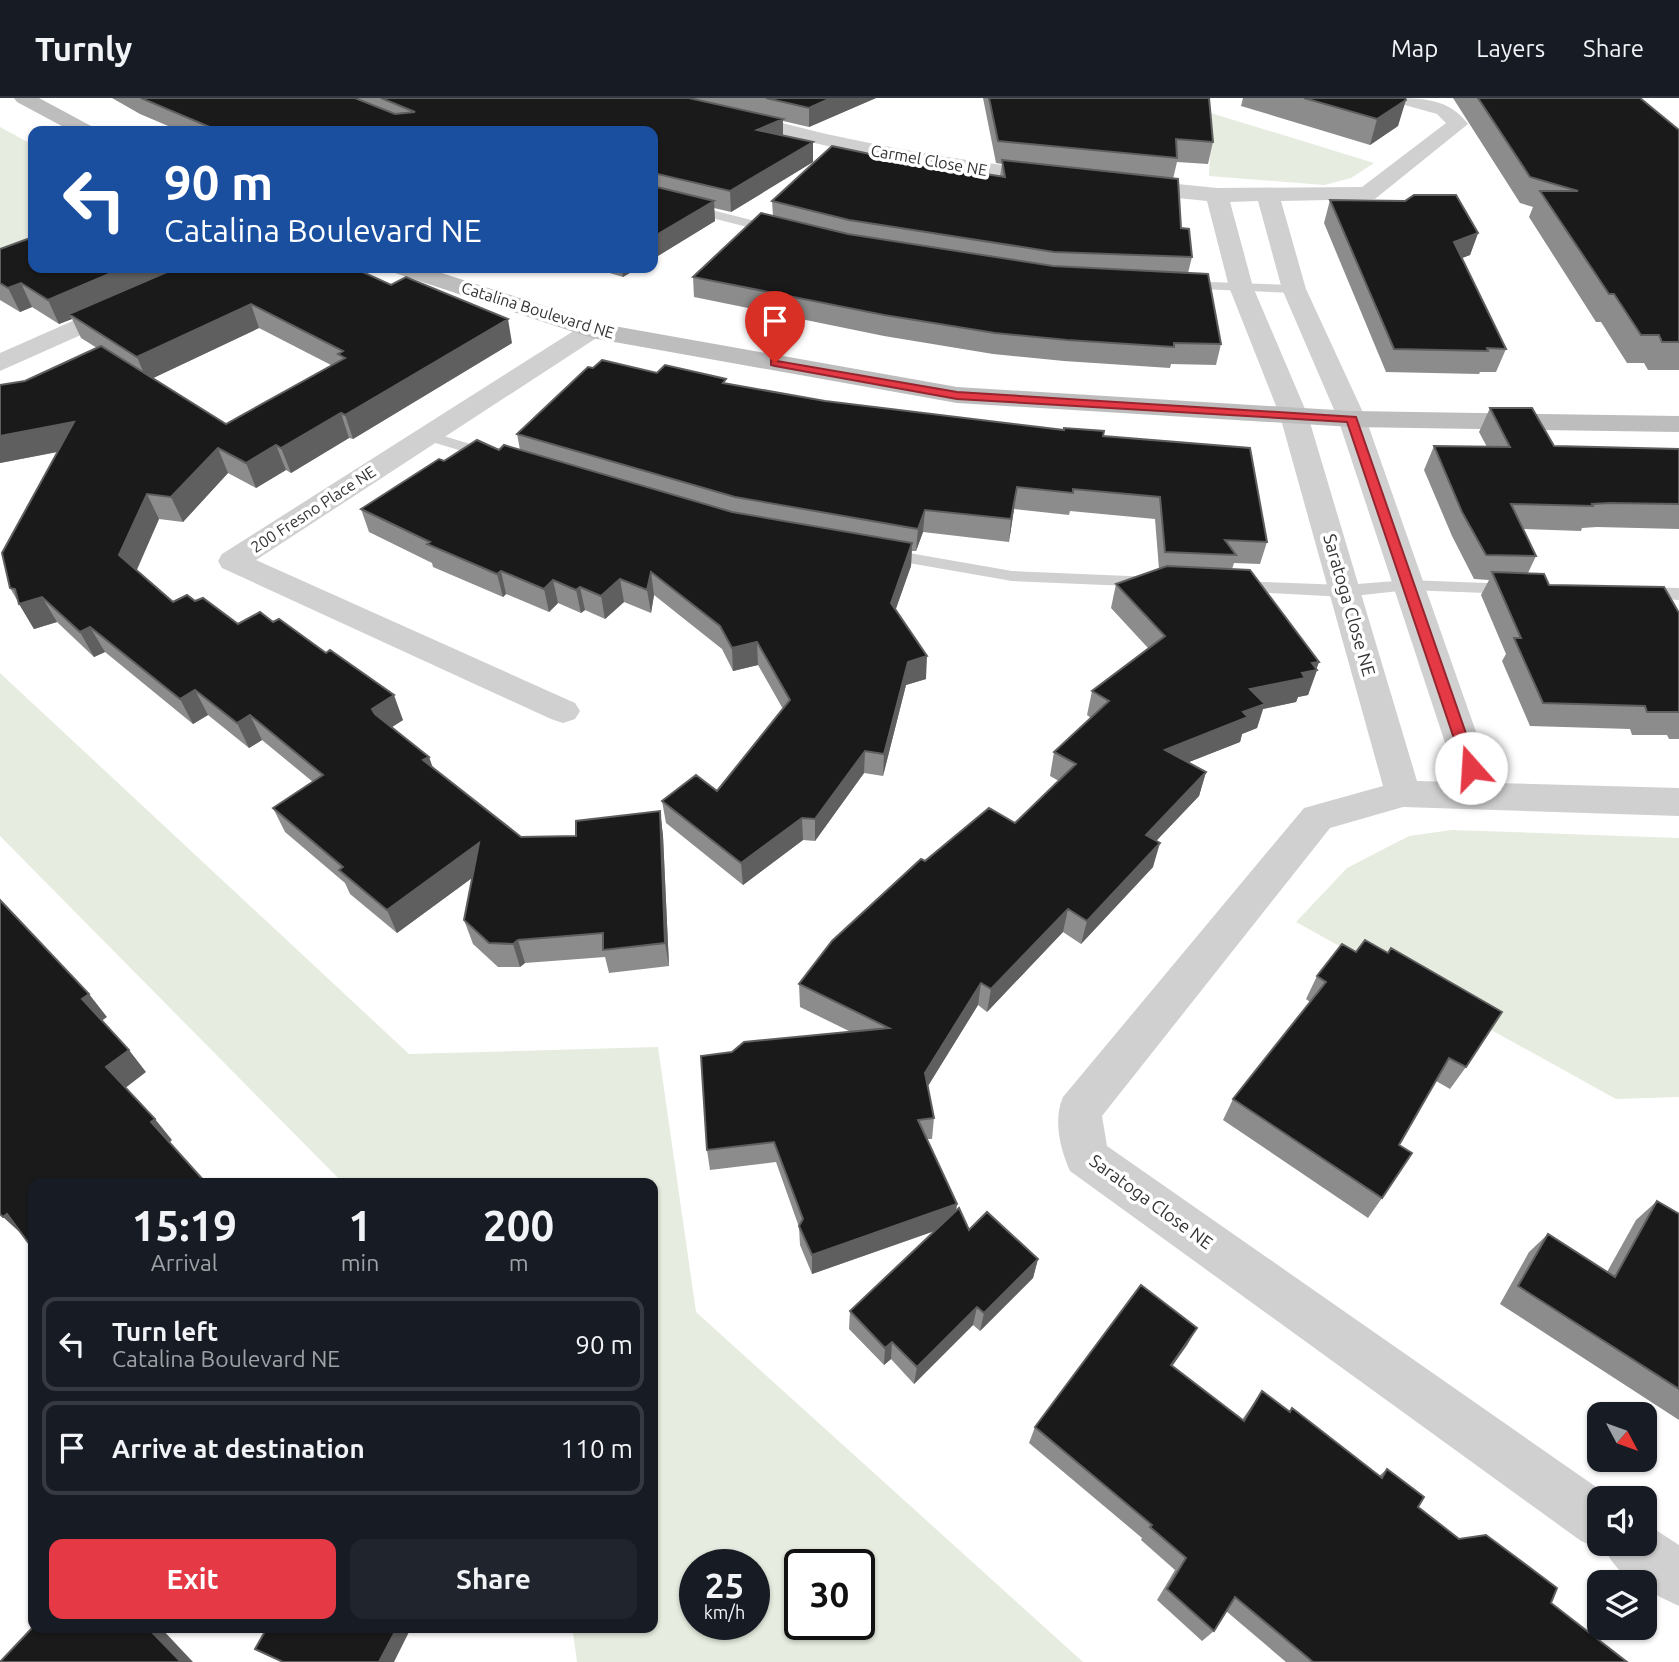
<!DOCTYPE html>
<html lang="en">
<head>
<meta charset="utf-8">
<style>
	:root { --surface:#171b24; --page:#20242c; --text:#f1f3f6; --muted:#9ea1a6; --line:#363941; --accent:#e63946 }
	body { margin:0; font-family:Ubuntu,sans-serif; background:var(--page); color:var(--text); height:100vh; display:flex; flex-direction:column; font-size:26px; white-space:nowrap }
	* { box-sizing:border-box; margin:0 }
	p { font-size:23px; color:var(--muted) }
	.icon { flex:none; width:38px; height:38px; fill:none; stroke:currentColor; stroke-width:2; stroke-linecap:round; stroke-linejoin:round }
	.map { position:relative; flex:1; overflow:hidden }
	.sheet { position:absolute; left:28px; top:1080px; width:630px; height:455px; display:flex; flex-direction:column; background:var(--surface); border-radius:14px; box-shadow:0 2px 5px #0004 }
	.sheet>* { flex:none }
	.guide { position:absolute; left:28px; top:28px; width:630px; height:147px; border-radius:14px; box-shadow:0 2px 5px #0004; background:#1a4fa0; color:#fff; overflow:hidden }
	.needle { width:46px; rotate:131deg }
	.fabs { position:absolute; left:1587px; top:1304px; display:grid; gap:14px }
	.fabs a { display:grid; place-items:center; width:70px; height:70px; border-radius:14px; background:var(--surface); box-shadow:0 2px 5px #0004; font-size:35px }
	.speed { position:absolute; left:679px; top:1451px; display:flex; gap:14px; font-size:35px; font-weight:700; text-align:center }
	.speed>* { display:grid; place-content:center; width:91px; height:91px; border-radius:50%; background:var(--surface); box-shadow:0 2px 5px #0004; line-height:1 }
	.speed small { font-size:18px; font-weight:400 }
	.speed .limit { border:4px solid #111; border-radius:10px; background:#fff; color:#111 }
	.pin { position:absolute; display:grid; place-items:center; width:60px; height:60px; color:#fff; margin:-72px -30px; border-radius:50% 50% 50% 0; rotate:-45deg; box-shadow:0 0 7px #0007 }
	.pin .icon { rotate:45deg }
	.me { position:absolute; width:77px; margin:-38px; rotate:341deg; stroke-linejoin:round; filter:drop-shadow(0 0 5px #0008) }
	.turn { display:flex; align-items:center; gap:24px; height:147px; padding:0 21px; font-size:32px }
	.turn .icon { width:91px; height:91px; stroke-width:2.5 }
	.turn b { display:block; font-size:49px; line-height:60px }
	.eta { display:flex; justify-content:space-evenly; align-items:center; height:119px; text-align:center }
	.eta b { font-size:42px; font-weight:600; line-height:49px }
	.button { display:flex; gap:14px; margin-top:auto; padding:14px 21px }
	.button a { flex:1; height:80px; border-radius:14px; background:var(--accent); color:#fff; font-size:28px; font-weight:600; line-height:80px; text-align:center }
	.button a+a { background:var(--page); color:var(--text) }
	ul { padding:0; list-style:none }
	li { display:flex; align-items:center; gap:21px; height:94px; margin:0 14px 10px; padding:0 7px; border:4px solid var(--line); border-radius:14px }
	li div { flex:1 }
	li b { display:block; font-size:26px }
	li em { font-style:normal }
	header { display:flex; align-items:center; gap:42px; box-sizing:border-box; height:98px; padding:0 35px; background:var(--surface); border-bottom:2px solid var(--line) }
	header strong { font-size:33px }
	nav { display:flex; gap:38px; margin-inline-start:auto; font-size:24px }
	.map>svg:first-child { display:block }
</style>
</head>
<body>
<header>
<strong>Turnly</strong>
<nav><a>Map</a><a>Layers</a><a>Share</a></nav>
</header>
<div class="map">
<svg width="1679" height="1564" viewBox="0 0 1679 1564">
	<rect width="100%" height="100%" fill="#fff"/>
	<path fill="#e6ecdf" fill-rule="evenodd" d="M1162 0 1374 65 1351 80 1324 87 1209 78 1211 36Z
		M0 29 33 47V138L0 151Z
		M0 575 409 956 658 949 696 1214 1083 1564H577L573 1535 568 1530H653V1085H343L0 738ZM754 1466V1526H695V1466ZM859 1466V1526H800V1466Z
		M1452 732 1679 740V999L1616 1001 1296 824 1347 770 1409 738Z"/>
	<g fill="none" stroke-linecap="round" stroke-linejoin="round">
		<path fill="#d0d0d0" fill-rule="evenodd" d="M653 97 779 129 781 132 775 136 653 105Z
			M1181 183 1294 187 1301 191 1294 195 1176 190V184Z
			M427 333 497 354 500 357 492 362 422 341 419 338Z
			M886 451 1012 473 1152 479 1161 484 1152 489 1012 483 880 460 878 456Z
			M1408 482 1512 486 1521 491 1512 496 1408 492 1345 499 1234 493 1225 488 1234 483 1345 487Z
			M1639 489 1679 490V502L1633 499 1630 495 1633 491Z"/>
		<path fill="#d0d0d0" fill-rule="evenodd" d="M634 0C698 0 761 20 822 35 899 52 975 65 1054 73L1062 75 1065 80 1062 85 1054 87 968 77 880 60 644 6 637 4Z
			M1391 0C1421 0 1449 0 1468 26L1375 101 1281 103 1306 191 1366 321 1494 685 1679 690V718L1403 709 1330 730 1102 1018 1107 1048 1612 1400H1600V1446H1645V1425L1679 1447V1508L1660 1499 1645 1489V1484C1626 1484 1611 1465 1604 1449L1600 1451 1581 1443 1070 1073C1060 1051 1053 1021 1063 999L1304 710 1383 688 1280 318 1229 189 1207 103 1128 95 1120 93 1117 88 1120 83 1128 81 1217 90 1362 89 1446 25 1437 16 1394 4ZM1258 103 1282 191 1338 321 1458 684 1417 683 1308 318 1253 189 1230 104Z
			M193 170H224L220 175 0 273V255Z
			M592 224 601 227 605 232 601 237 256 462 575 605 580 613 575 621 563 625 551 621 222 470 218 463 222 456 583 227Z"/>
		<path fill="#bdbdbd" fill-rule="evenodd" d="M14 0H39L93 29 96 33H71L17 4Z
			M391 170H426L597 225 957 289 1352 313 1679 318V334L1352 329 957 305 592 240 395 175Z"/>
	</g>
	<path fill="#8c8c8c" fill-rule="evenodd" d="M112 0H876L809 29 783 23V38L813 44V64L731 114 714 110 715 123 653 161V33H180L140 16Z
		M983 0H1209L1213 44 1208 66 1177 64 1173 81 1181 130 1192 159 1188 175 1221 246 1216 267 1171 266 1170 270 1064 263 993 256 884 238 694 199 693 179 773 118 772 103 908 64 1000 78 1002 66 996 65Z
		M1243 0H1405L1398 28 1370 47 1241 8Z
		M1453 0H1640L1679 32V272H1648L1644 265H1627L1601 224H1596L1529 119 1533 109 1520 105Z
		M1330 102 1478 135 1470 157 1462 160 1506 251 1496 274H1480L1479 276 1386 274 1324 125Z
		M0 151 512 245 353 341 349 340 291 375 286 372 256 390 228 375 183 424 159 421 137 472 173 504 195 503 238 526 403 622 392 629 429 659 433 670 521 739 576 738 660 713 663 738 669 868 609 875 605 859 525 865 520 869H498L473 846 464 822 472 780 397 835 350 796 345 785 285 734 273 710 313 684 262 642 249 650 208 617 193 626 105 554 94 559 57 524 34 531 10 490 58 354 0 365V287L25 283 97 250 81 240 72 221 59 226 32 209 20 214 0 202ZM259 230 331 267 226 326 153 280Z
		M593 170H638L623 179Z
		M593 270 657 275 726 286 825 303 1103 338 1267 444 1260 466 1234 465 1232 471 1319 564 1316 571 1317 572 1308 597 1298 599 1296 604 1263 611 1257 630 1242 636 1240 644 1188 664 1206 674 1199 698 1156 743 1153 769 1081 846 1063 834 987 914 978 907 928 988 934 1020 932 1041H927L957 1106 956 1112 969 1132 1038 1161 1033 1180 980 1233 973 1227 914 1286 891 1261 884 1267 849 1231 850 1213 935 1133 812 1176 800 1147 799 1129 776 1064 710 1072 707 1052 732 954 851 934 800 909 799 886 925 763 1015 725 1059 683 1050 678 1054 654 1091 620 1087 617 1092 593 1148 550 1111 510 1116 486 1159 471 1155 421 1070 413 1069 417 1014 411 1009 444 923 434 916 453H912L911 468 895 512 926 581 906 587 883 678 864 675 815 743 803 742 743 787 666 725 662 703 717 693 783 611 758 567 733 573 722 551 654 497 651 515 624 504 605 521 585 512 581 515 558 505 549 514 506 496 503 499 433 469 432 465 369 434 361 411 444 363 499 352H520L517 336Z
		M1490 310 1554 348 1679 351V431L1597 429 1582 430 1581 433 1523 431 1536 458 1528 475 1549 487 1679 515V641H1669L1667 637H1632L1630 631 1530 628 1502 563 1506 556 1481 497 1489 482 1474 481 1452 438 1424 372 1434 348 1487 349 1479 334Z
		M1317 878 1466 969 1450 991 1436 983 1399 1047 1382 1100 1368 1120 1223 1022 1233 1001 1310 904 1306 901Z
		M1657 1103 1679 1116V1322L1500 1206 1529 1154 1548 1136 1607 1174 1636 1122Z
		M1197 1230 1187 1247 1172 1268 1242 1322 1262 1293 1289 1314 1292 1310 1379 1378 1387 1371 1418 1409 1459 1441 1551 1505 1627 1564H1286L1226 1513 1214 1533 1202 1543 1157 1502 1175 1472 1141 1442 1142 1440 1029 1345 1035 1329Z"/>
	<path fill="#5f5f5f" d="M831 0H876L809 29V10Z
		M1406 2 1398 28 1370 47 1377 21Z
		M783 21V41L757 32Z
		M813 44V64L731 114 730 93Z
		M714 103 715 123 653 161V139Z
		M1478 135 1470 157 1446 166 1454 144Z
		M123 170H187L69 216 72 221 59 226 48 202Z
		M622 170H638L623 179Z
		M21 185 32 209 20 214 8 190Z
		M251 206 259 230 147 283 137 259Z
		M508 221 512 245 353 341 345 317Z
		M341 315 349 340 291 375 281 350Z
		M74 324 87 348 0 365V338Z
		M276 347 286 372 256 390 246 365Z
		M218 350 228 375 183 424 171 399Z
		M1017 389 1014 411 1009 444 1011 421Z
		M147 396 159 421 132 482 119 457Z
		M925 412 923 434 916 453 918 431Z
		M912 445 911 468 890 528 891 505Z
		M501 473 506 496 503 499 497 476Z
		M651 474 654 497 651 515 647 492Z
		M620 481 624 504 605 521 601 498Z
		M553 482 558 505 549 514 544 491Z
		M580 489 585 512 581 515 576 492Z
		M42 499 57 524 34 531 19 506Z
		M90 529 105 554 94 559 80 534Z
		M757 544 758 567 733 573 732 550Z
		M927 558 926 581 906 587 883 678 884 656 908 564Z
		M1319 564 1316 572H1317L1308 597 1298 599 1296 604 1263 611 1257 630 1242 636 1240 644 1159 676 1165 652 1250 591 1302 575 1312 565Z
		M195 592 208 617 193 626 180 601Z
		M394 597 403 622 381 636 372 611Z
		M250 617 262 642 249 650 237 625Z
		M865 653 864 675 815 743V721Z
		M429 659 437 683 423 662Z
		M1206 674 1199 698 1139 761 1146 737Z
		M660 713 663 738 669 868 665 845Z
		M802 720 803 742 743 787 741 765Z
		M479 745 487 769 397 835 387 812Z
		M1160 745 1153 769 1081 846 1087 823Z
		M1068 811 1063 834 987 914 991 891Z
		M518 842 525 865 520 869 513 846Z
		M981 885 978 907 923 996 925 975Z
		M89 896 107 919 100 924 82 901Z
		M129 952 146 974 124 991 106 969Z
		M155 1021 172 1042 169 1045 151 1024Z
		M957 1106 954 1126 812 1176V1157Z
		M7 1116 25 1139 3 1119Z
		M1038 1161 1033 1180 980 1233 984 1215Z
		M977 1209 973 1227 914 1286 917 1269Z
		M1197 1230 1187 1247 1161 1284 1171 1267Z
		M892 1244 891 1261 884 1267 885 1250Z
		M148 1530H161L193 1564H181Z
		M397 1530H411L394 1564H379Z"/>
	<path fill="#1a1a1a" stroke="#5f5f5f" stroke-width="2" d="M141 0H355L395 16 415 14 381 0H689L783 21 757 32 813 44 730 93 653 75V33H219Z
		M766 0H831L809 10Z
		M989 0H1209L1213 44 1176 41 1177 60 998 43Z
		M1304 0H1405L1406 2 1377 21Z
		M1478 0H1640L1679 32V244H1662L1659 237H1641L1614 196H1609L1540 93H1578L1530 79Z
		M832 48 908 64 1005 79 1002 62 1178 81 1181 130 1189 131 1192 159 1054 154 849 122 772 103Z
		M653 88 714 103 653 139Z
		M1414 97H1456L1478 135 1454 144 1506 251 1487 250 1488 253 1394 251 1330 102 1405 103Z
		M761 115 848 136 1053 168 1208 176 1221 246 1174 245V249L1067 242 995 235 884 217 693 179Z
		M33 139V170H123L48 202 21 185 8 190 0 185V151Z
		M176 170H354L391 187 406 179 508 221 345 317 341 315 281 350 276 347 246 365 218 350 171 399 147 396 119 457 173 504 187 497 195 503 203 500 238 526 260 514 273 524 279 521 326 555 330 552 394 597 372 611 375 616 429 659 423 662 521 739 576 738V723L660 713 665 845 603 852V835L518 842 513 846 489 845 464 822 479 745 387 812 339 772 343 769 273 710 323 677 250 617 237 625 195 592 180 601 90 529 80 534 42 499 19 506 15 491 10 490 2 455 74 324 0 338V287L25 283 101 248 226 326 345 260 338 256 343 253 251 206 137 259 69 216Z
		M602 262 657 275 665 267 726 281 723 285 825 303 1064 332V330L1104 333 1103 338 1250 350 1267 444 1225 442 1236 457 1165 454 1160 399 1073 391V395L1017 389 1011 421 925 412 918 431 735 399 517 336 588 269 593 270Z
		M1490 310H1532L1554 348 1679 351V406L1610 405 1592 406 1593 408 1511 406 1536 458 1486 457 1462 414 1434 348 1510 349Z
		M477 342 499 352 504 347 732 414 912 445 891 505 927 558 908 564 884 656 865 653 815 721 802 720 741 765 662 703 696 677 717 693 790 602 757 544 732 550 720 528 651 474 647 492 620 481 601 498 580 489 576 492 553 482 544 491 501 473 497 476 427 446 430 444 361 411 439 361 444 363Z
		M1167 468 1250 472 1319 564 1312 565 1317 572 1302 575 1305 580 1250 591 1265 606 1243 614 1248 619 1165 652 1206 674 1146 737 1160 745 1087 823 1068 811 991 891 981 885 925 975 934 1020 918 1022 957 1106 812 1157 799 1128 803 1121 774 1044 707 1052 701 958 732 954 744 944 889 930 799 886 832 843 921 761 925 763 989 710 1015 725 1076 666 1054 654 1109 603 1092 593 1165 538 1116 486Z
		M1492 474 1544 476 1549 487 1664 489 1679 515V614H1647L1645 608 1543 605 1514 540H1521Z
		M0 802 89 896 82 901 129 952 106 969 155 1021 151 1024 206 1085H33V1151L7 1116 3 1119 0 1116Z
		M1365 842 1388 855 1391 850 1502 914 1466 969 1449 960 1399 1047 1412 1055 1382 1100 1233 1001 1326 884 1317 878 1342 846 1356 854Z
		M1657 1103 1679 1116V1291L1518 1188 1548 1136 1615 1179Z
		M959 1110 969 1132 987 1114 1038 1161 984 1215 977 1209 917 1269 892 1244 885 1250 850 1213Z
		M1141 1187 1197 1230 1171 1267 1244 1323 1262 1293 1290 1314 1292 1310 1382 1380 1387 1371 1424 1399 1418 1409 1459 1441 1486 1437 1557 1490 1551 1505 1627 1564H1313L1235 1499 1214 1533 1167 1491 1186 1460 1150 1429 1152 1427 1035 1329Z
		M33 1529 148 1530 181 1564H0Z
		M267 1530H397L379 1564H283L255 1551Z"/>
	<path fill="#e63946" stroke="#96252e" stroke-width="2" d="M771 262 957 294 1356 319 1478 670 1476 674H1466L1464 670 1347 324 957 301 775 268 771 267Z"/>
	<g text-anchor="middle" stroke-width="7" stroke-linejoin="round" paint-order="stroke">
		<g font-size="16" fill="#333" stroke="#fff">
			<text transform="translate(929 62) rotate(10)" y="6">Carmel Close NE</text>
			<text transform="translate(538 212) rotate(17)" y="6">Catalina Boulevard NE</text>
			<text transform="translate(313 411) rotate(-33)" y="6">200 Fresno Place NE</text>
		</g>
		<g font-size="18" fill="#333" stroke="#fff">
			<text transform="translate(1349 507) rotate(74)" y="6">Saratoga Close NE</text>
			<text transform="translate(1151 1104) rotate(36)" y="6">Saratoga Close NE</text>
		</g>
	</g>
</svg>
<div class="fabs">
<a><svg class="needle" viewBox="-14 -14 28 28"><path d="M0-13l5 13h-10z" fill="#e53935"/><path d="M0 13l5-13h-10z" fill="#9ea1a6"/></svg></a>
<a><svg class="icon" aria-label="sound" viewBox="0 0 24 24"><path d="M4 9h4l5-4v14l-5-4H4zM17 9q2 3 0 6"/></svg></a>
<a><svg class="icon" aria-label="layers" viewBox="0 0 24 24"><path d="M12 4l9 5-9 5-9-5zM3 14l9 5 9-5"/></svg></a>
</div>
<div class="speed"><div>25<small>km/h</small></div><div class="limit">30</div></div>
<div class="pin" style="left:775px;top:265px;background:#d93025"><svg class="icon" aria-label="arrive" viewBox="0 0 24 24"><path d="M6 21V4h12l-3 4 3 4H6"/></svg></div>
<svg class="me" style="left:1471px;top:670px" viewBox="-20 -20 40 40"><circle r="19" fill="#fff"/><path d="M0-13L10 11 0 6-10 11z" fill="#e63946"/></svg>
<div class="guide">
<div class="turn"><svg class="icon" aria-label="left" viewBox="0 0 24 24"><path d="M17 20v-9H6M10 6l-5 5 5 5"/></svg><div><b>90 m</b>Catalina Boulevard NE</div></div>
</div>
<section class="sheet">
<div class="eta">
<div><b>15:19</b><p>Arrival</p></div>
<div><b>1</b><p>min</p></div>
<div><b>200</b><p>m</p></div>
</div>
<ul>
<li><svg class="icon" aria-label="left" viewBox="0 0 24 24"><path d="M17 20v-9H6M10 6l-5 5 5 5"/></svg><div><b>Turn left</b><p>Catalina Boulevard NE</p></div><em>90 m</em></li>
<li><svg class="icon" aria-label="arrive" viewBox="0 0 24 24"><path d="M6 21V4h12l-3 4 3 4H6"/></svg><div><b>Arrive at destination</b></div><em>110 m</em></li>
</ul>
<div class="button"><a>Exit</a><a>Share</a></div>
</section>
</div>
</body>
</html>
